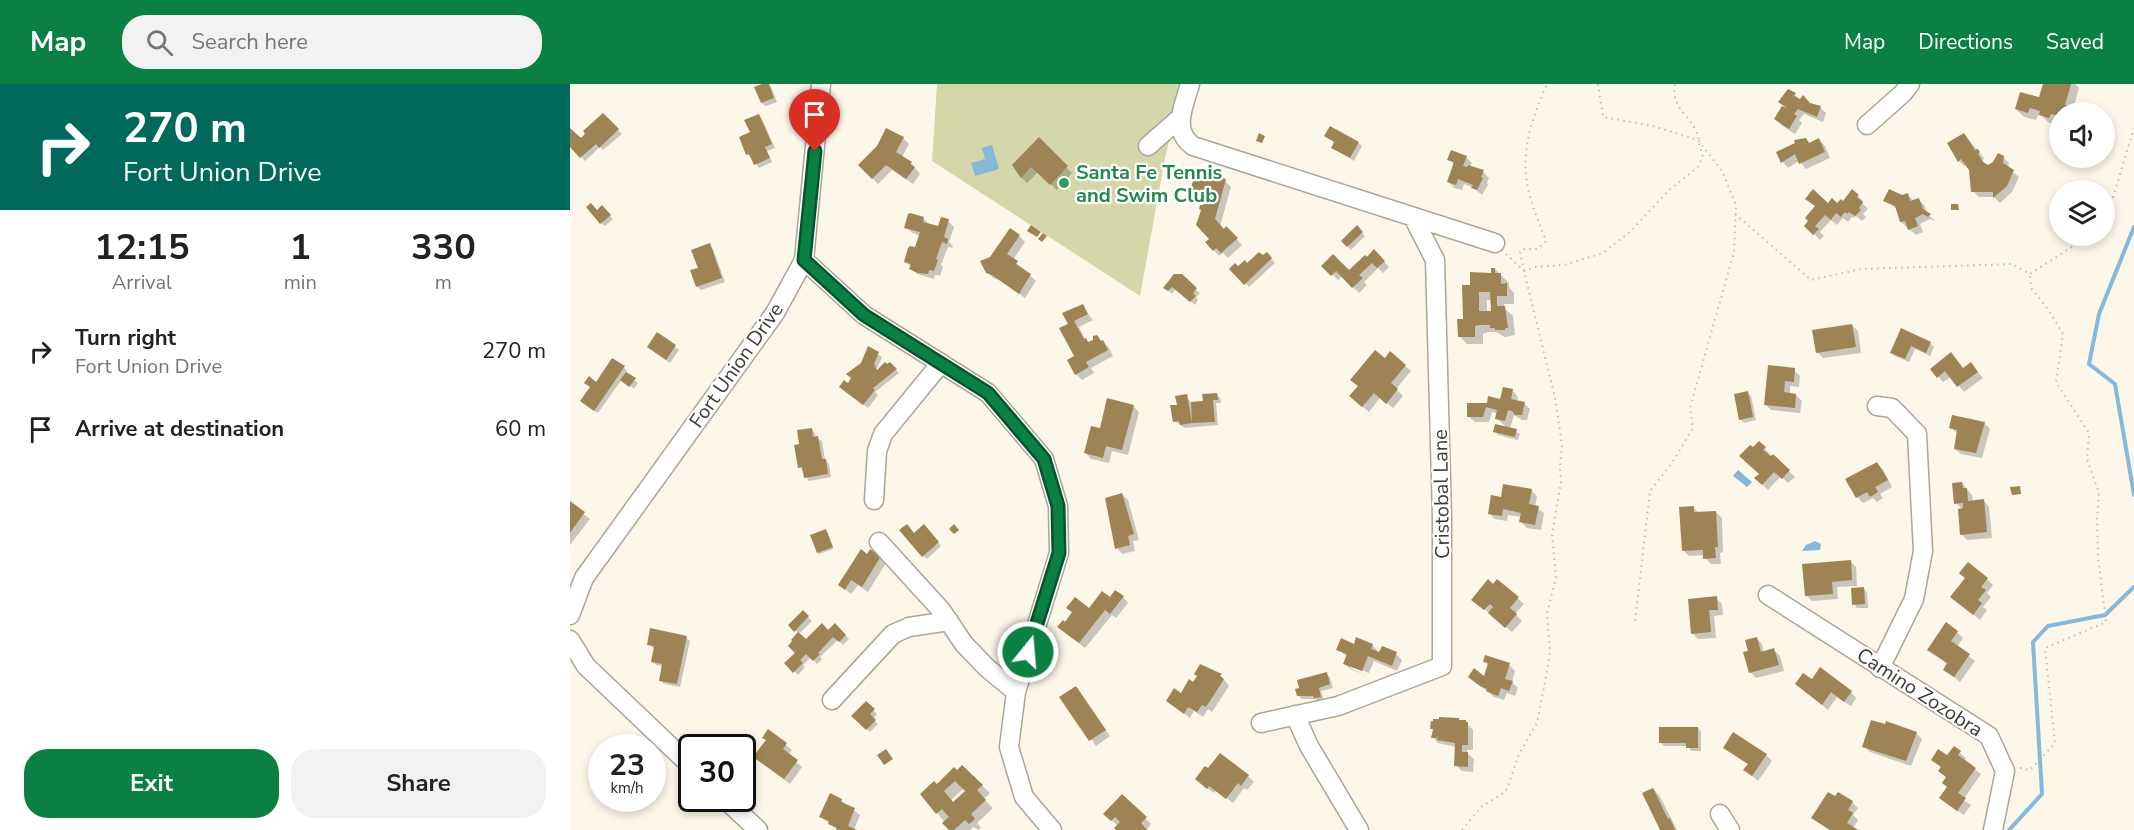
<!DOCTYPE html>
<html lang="en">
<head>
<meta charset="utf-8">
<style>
	:root { --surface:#fff; --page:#f2f2f2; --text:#222; --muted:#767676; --accent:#0b8043 }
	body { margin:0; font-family:"Nunito Sans",sans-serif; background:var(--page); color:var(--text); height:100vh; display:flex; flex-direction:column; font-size:22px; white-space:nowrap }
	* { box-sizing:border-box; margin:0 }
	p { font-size:20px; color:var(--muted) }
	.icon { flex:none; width:33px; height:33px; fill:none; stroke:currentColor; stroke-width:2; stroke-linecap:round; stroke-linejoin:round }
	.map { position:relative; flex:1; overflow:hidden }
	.side { display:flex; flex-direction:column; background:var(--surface); width:570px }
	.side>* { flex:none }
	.top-card { background:#00695c; color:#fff; overflow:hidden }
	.tools { position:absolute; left:1479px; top:18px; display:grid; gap:12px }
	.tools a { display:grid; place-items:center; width:66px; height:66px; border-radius:50%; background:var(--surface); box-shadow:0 3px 9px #0003; font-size:30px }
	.speed { position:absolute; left:18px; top:650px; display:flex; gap:12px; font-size:30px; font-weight:700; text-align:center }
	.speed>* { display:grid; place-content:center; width:78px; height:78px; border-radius:50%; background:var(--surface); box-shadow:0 3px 9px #0003; line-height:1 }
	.speed small { font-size:15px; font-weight:400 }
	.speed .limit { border:3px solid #111; border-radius:9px; background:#fff; color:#111 }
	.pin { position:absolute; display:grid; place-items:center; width:51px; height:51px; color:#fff; margin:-62px -26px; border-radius:50% 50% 50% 0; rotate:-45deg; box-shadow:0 0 6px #0007 }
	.pin .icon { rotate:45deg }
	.me { position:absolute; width:66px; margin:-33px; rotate:17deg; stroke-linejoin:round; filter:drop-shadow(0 0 4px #0008) }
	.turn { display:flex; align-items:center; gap:21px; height:126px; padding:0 24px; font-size:27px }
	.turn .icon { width:78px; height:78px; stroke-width:2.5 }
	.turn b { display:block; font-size:42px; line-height:51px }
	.eta { display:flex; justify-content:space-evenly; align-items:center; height:102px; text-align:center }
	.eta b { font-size:36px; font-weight:700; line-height:42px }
	.cta { display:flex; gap:12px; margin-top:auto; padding:12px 24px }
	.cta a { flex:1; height:69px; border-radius:24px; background:var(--accent); color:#fff; font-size:24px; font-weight:700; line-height:69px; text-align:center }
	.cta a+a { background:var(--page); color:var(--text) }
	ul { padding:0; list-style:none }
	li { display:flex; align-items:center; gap:18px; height:78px; padding:0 24px }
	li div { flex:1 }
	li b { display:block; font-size:22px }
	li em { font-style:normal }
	header { display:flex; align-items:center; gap:36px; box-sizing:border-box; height:84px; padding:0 30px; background:var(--accent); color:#fff }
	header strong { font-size:28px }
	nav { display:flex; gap:33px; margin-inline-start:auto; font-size:21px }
	.search { width:420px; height:54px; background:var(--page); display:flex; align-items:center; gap:15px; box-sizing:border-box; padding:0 21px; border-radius:24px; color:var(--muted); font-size:22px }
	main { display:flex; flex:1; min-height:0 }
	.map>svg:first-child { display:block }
</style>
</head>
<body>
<header>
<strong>Map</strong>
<div class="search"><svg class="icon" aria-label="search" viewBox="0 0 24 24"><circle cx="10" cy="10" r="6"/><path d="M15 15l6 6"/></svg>Search here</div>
<nav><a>Map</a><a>Directions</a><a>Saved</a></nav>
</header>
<main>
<section class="side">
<div class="top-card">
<div class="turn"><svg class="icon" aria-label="right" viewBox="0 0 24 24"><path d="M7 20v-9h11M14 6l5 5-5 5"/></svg><div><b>270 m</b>Fort Union Drive</div></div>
</div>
<div class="eta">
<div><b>12:15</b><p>Arrival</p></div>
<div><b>1</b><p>min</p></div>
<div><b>330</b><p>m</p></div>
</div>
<ul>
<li><svg class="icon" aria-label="right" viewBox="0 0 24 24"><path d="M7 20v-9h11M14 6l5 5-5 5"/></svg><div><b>Turn right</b><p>Fort Union Drive</p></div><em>270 m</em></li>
<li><svg class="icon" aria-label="arrive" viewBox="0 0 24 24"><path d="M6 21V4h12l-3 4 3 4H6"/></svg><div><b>Arrive at destination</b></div><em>60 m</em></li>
</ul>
<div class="cta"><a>Exit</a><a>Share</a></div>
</section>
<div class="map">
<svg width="1564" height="746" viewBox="0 0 1564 746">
	<rect width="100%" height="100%" fill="#fdf7ea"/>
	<path fill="#d3d7aa" d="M367 0H613L595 74 570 212 362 77Z"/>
	<path fill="#86b8d9" d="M422 61 429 85 405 92 401 79 415 75 412 64Z
		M1168 386 1182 398 1177 403 1163 392Z
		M1245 457 1251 460 1250 466 1232 467 1236 461Z"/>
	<path fill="#0003" fill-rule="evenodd" d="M196 0 201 3 207 18 196 22 192 19Z
		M1474 0H1505L1509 4 1503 25 1510 28H1490L1487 41 1479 39 1472 32 1468 31 1466 36 1454 33 1446 25 1470 15Z
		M1225 11 1231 17 1250 23 1256 29 1253 38 1234 30 1229 36 1232 39 1225 50 1211 41 1206 35 1220 27 1210 18Z
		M33 31 52 50 33 66 30 63 15 77 0 60V46L11 56Z
		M189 31 192 35 205 64 197 67 202 78 189 84 178 70 182 49Z
		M1394 50 1413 73 1414 75 1412 76 1415 81 1419 82 1433 73 1439 79 1438 84 1449 93 1442 108 1430 119 1424 113H1409L1403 107 1400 85 1397 81 1394 82 1389 77Z
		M333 54 339 60 332 73 341 79 350 90 343 100 322 86 308 100 290 81Z
		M469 55 502 89 487 106 468 88 457 99 447 89Z
		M1236 56 1240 60 1249 56 1255 62 1260 74 1236 85 1229 77 1218 84 1213 78 1208 69Z
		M788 59 792 62 784 77 763 63Z
		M896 73 902 79 900 83 913 88 919 94 917 99 918 101 912 111 902 103 894 100 892 106 884 104 879 98 885 81 879 76Z
		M655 97 661 103 650 142 654 147 656 144 672 161 658 174 653 169 649 172 637 158 641 155 634 122 636 115 627 112 621 106Z
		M1282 107 1293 117 1292 119 1298 125 1293 130 1296 133 1292 137 1286 132 1284 134 1282 133 1278 138 1273 134 1267 141 1261 136 1250 148 1254 152 1250 156 1236 142 1258 122 1273 119Z
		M1338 111 1344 117 1349 116 1355 122 1357 130 1366 137 1360 135 1350 140 1353 148 1346 151 1331 138 1327 125 1315 116Z
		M32 123 43 135 35 142 31 139Z
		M353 134 359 140 369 144 378 137 384 143 379 158 383 162 382 164 378 163 371 181 373 183 370 192 365 191 364 195 347 190 336 178 346 165 350 152 342 149 336 143Z
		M787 144 795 152 781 166 773 157Z
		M449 152 455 158 443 176 466 197 455 214 429 196 423 194 417 188 421 174Z
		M140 161 143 165 155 198 131 206 128 203 122 187 130 185Z
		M804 167 819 183 813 189 808 184 794 198 797 201 789 209 772 192 768 196 754 182 779 188Z
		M697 170 705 179 679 203 661 185 677 181Z
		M925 185 939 199V203L944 209V220H934V224L943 232 945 251 935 253 926 248H918L913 250V260H897L889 252 902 202 923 191ZM917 216H922V228H917Z
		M608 191 630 209 626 213 628 216 625 221 606 205 602 210 595 203Z
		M512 222 523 236 509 243 515 255 519 259 524 257 527 252 539 264 543 272 521 284 524 289 512 296 506 290V273L500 240Z
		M1282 241 1288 247 1291 269 1253 274 1247 268Z
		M1331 246 1360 259 1364 263 1360 272 1345 265 1339 278 1325 272 1322 268Z
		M88 250 109 266 100 279 82 266Z
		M299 265 312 273 305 289 320 280 329 289 305 308 308 311 298 324 275 307 292 280Z
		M821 269 841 287 826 305 833 312 823 324 810 314 799 328 787 318Z
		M1401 280 1413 294 1394 308 1381 293 1373 298 1362 285H1394Z
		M54 284 57 287 56 289 68 299 64 305 52 295 28 329 16 321 26 300Z
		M1224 286 1230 292 1229 303 1220 302V310L1226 311 1232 317 1230 329 1201 326 1195 320Z
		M943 307 948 313 947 318 954 319 960 325 957 336H952L944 331 940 345 950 350 948 356 928 351 925 347 937 344 927 334 928 330 922 328 919 338H905L899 333 918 320 931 317Z
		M1177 309 1181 312 1186 336 1174 339 1170 335Z
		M647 311 650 314 651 319H646L648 341 615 344 604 337 608 322 616 312 621 319H634Z
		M563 322 569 328 558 371 542 367 539 379 521 375 516 369 531 345Z
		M1414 339 1420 345 1412 374 1391 370 1385 365 1387 349 1381 344Z
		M241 345 245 349 246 354 252 357 255 376 259 380 261 393 239 397 230 383Z
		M1189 359 1200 370 1198 372H1203L1225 393 1218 399 1211 392 1198 406 1186 394 1190 390 1183 365Z
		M1307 380 1313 385 1322 403 1310 410 1313 414 1307 418 1303 414 1293 419 1287 413Z
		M1392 399 1402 411 1403 418 1414 417 1419 423 1422 454 1397 456 1391 450 1393 426 1386 419Z
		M961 406 967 412 965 423 974 429 971 446 957 444 951 438 952 433 938 431 937 437 925 435 919 429 932 414Z
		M552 410 558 416 569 456 563 457 565 467 552 470 547 464Z
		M0 419 20 435 0 461Z
		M1123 423 1129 429 1146 428 1152 434 1153 468 1150 469 1151 480H1141L1135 474V471L1119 472 1113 466Z
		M354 442 371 462 357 475 353 472 344 450Z
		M257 448 263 465 249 470 248 468Z
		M298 472 310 473 316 479 298 508 288 501 281 510 270 501Z
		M1280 477 1286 483 1287 502 1267 503 1268 515 1242 517 1236 511Z
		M1417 495 1423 501 1417 509 1421 513 1413 523 1417 526 1410 536 1388 518Z
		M927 497 954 520 945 530 952 537 942 548 909 521Z
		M1294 505 1297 509 1298 524H1287L1284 520Z
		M553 513 558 519 546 534 542 531 515 564 495 549V540L540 515Z
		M1146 514 1152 520 1153 531 1144 532 1146 554 1128 555 1123 550Z
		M233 528 242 537 229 550 220 541Z
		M265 541 279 555 273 561 268 556 250 573 252 575 247 580 241 573 233 581 235 583 228 591 216 579 236 557 258 548Z
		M1387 548 1393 554 1387 563 1405 577 1390 598 1375 586 1378 580 1365 571Z
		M116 554 120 557 110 603 94 600 91 596 94 582 86 581 83 577 85 565 78 560Z
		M1186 554 1192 560 1194 568 1204 566 1210 572 1214 587 1186 594 1180 588 1179 568Z
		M802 561 808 567 807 569 826 570 832 576 827 587 804 577 799 589 780 581V584L798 592 780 585 775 579 777 573 768 565 784 562Z
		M915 577 939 581 945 587 942 598 948 604 945 612 937 609 934 616 924 613 900 593 914 594 919 582Z
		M631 582 651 592 659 602 642 628 638 625 633 633 624 627 620 634 598 617 611 611 623 600 628 592Z
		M756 590 760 593 763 604 751 607 754 616 749 617 746 615H732L728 611Z
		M1242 597 1281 608 1286 614 1281 622 1267 613 1258 626 1233 605Z
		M511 610 540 652 526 662 491 614Z
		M296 619 307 630 303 635 308 640 300 648 283 632Z
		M895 638 903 646V666H897V669L904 675 903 688 892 687 886 681 887 663 868 659 863 653 864 646 862 644Z
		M1128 644 1131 648V667H1121L1117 662H1094L1090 658Z
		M199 647 222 666 218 671 232 683 220 700 191 678Z
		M1346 649 1352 655 1341 682 1300 668 1294 662Z
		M1155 664 1196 671 1202 677 1188 697 1175 686 1179 681Z
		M1384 664 1396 674 1394 677 1411 690 1393 716 1401 721 1394 731 1377 720V694L1369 687 1372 684 1363 676 1378 673Z
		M392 683 420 709 414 715 423 724 407 739 411 743 409 746 403 743 400 746H381L352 710ZM394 704 397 707 384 719 381 716Z
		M678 692 684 698 677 706 674 704 663 719 646 706 644 709 633 701Z
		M1083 705 1089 711 1107 746H1091L1074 710Z
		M552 712 581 740 577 746H548L546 744 548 742 535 730Z
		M271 716 290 731 284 746H268L251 733Z
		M1282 718 1288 724 1283 731 1288 736 1283 744 1286 746H1259L1243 734Z"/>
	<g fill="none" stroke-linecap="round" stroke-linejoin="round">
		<path stroke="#86b8d9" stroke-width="4" d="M1564 143 1529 230 1519 280 1545 300 1564 411
			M1439 746 1472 710 1463 558 1478 542 1535 531 1564 503"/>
	</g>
	<path fill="#9e8355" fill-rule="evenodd" d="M192 0H199L204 14 191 19 184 3Z
		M1473 0H1501L1495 21 1509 25 1507 28H1490V32L1481 30 1479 34 1469 31 1470 27 1460 24 1458 29 1445 25 1450 8 1469 13Z
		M1218 5 1226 9 1224 12 1230 15 1233 11 1240 19 1251 22 1247 33 1228 25 1224 30 1227 32 1219 45 1204 35 1212 22 1217 24 1208 18Z
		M33 29 49 45 29 64 26 60 10 74 0 63V44L11 54 15 50 13 47Z
		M189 30 202 60 195 63 200 74 184 81 179 70 176 71 169 53 180 48 174 36Z
		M760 42 789 58 780 74 761 64 764 58 754 52Z
		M316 44 334 53 326 68 342 78 340 80 345 83 336 95 316 81 302 95 288 81 307 62Z
		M689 49 695 52 692 59 686 57Z
		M1394 49 1405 66 1408 65 1410 68 1408 70 1413 78 1418 81 1423 78 1428 69 1434 72 1433 79 1444 86 1437 102 1423 114V108H1401L1399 86 1391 75 1388 78 1377 59Z
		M469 53 498 82 480 101 461 83 451 94 442 81Z
		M1236 54 1239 59 1249 54 1255 68 1229 80 1225 70 1211 79 1206 68 1225 59 1224 56Z
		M881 66 897 72 893 82 897 83 898 81 914 86 911 93 913 94 907 106 901 104 903 101 888 95 886 101 877 98 884 78 877 76Z
		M626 87 656 95 645 135 654 145 656 142 668 154 651 169 646 164 643 167 635 158 639 155 626 141 631 126 629 125 630 121H633L635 111 620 107Z
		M1243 105 1258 119 1262 114 1267 119 1271 115 1273 117 1282 105 1289 111 1287 113 1293 118 1289 124 1291 126 1285 132 1279 128 1277 130 1275 128 1271 133 1266 129 1261 136 1255 131 1245 142 1249 145 1243 151 1234 142 1238 137 1235 134 1245 122 1235 115Z
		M1319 105 1332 111 1338 109 1340 117 1349 114 1353 125 1361 130 1358 133 1353 130 1345 134 1348 142 1338 146 1335 137 1330 138 1325 122 1313 117Z
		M21 119 27 126 32 121 41 131 30 140 16 123Z
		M1381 120H1388L1389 126H1381Z
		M340 129 354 133 353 138 368 142 371 133 379 135 374 153 378 155 377 160 372 158 366 175 368 176 364 187 359 186 358 190 348 189 339 185 341 180 334 178 338 164 340 162 345 163 350 148 334 144 338 130Z
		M461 141 471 148 467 153 457 147Z
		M787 141 793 148 777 163 771 157Z
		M440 144 450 151 437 170 448 177 446 180 461 190 449 210 422 191 416 189 410 177 420 173Z
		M473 149 477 152 472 158 468 155Z
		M140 159 152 194 126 203 120 186 128 184 121 166Z
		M804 165 815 177 807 184 802 179 789 191 793 194 782 204 766 187 761 192 751 182 763 170 779 186 795 171 797 173Z
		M689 168 693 171 697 168 702 174 674 201 659 185 665 179 668 182 675 176 677 179Z
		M921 184H925V189H931V200L937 199V212H927V222H935L938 244H935V246H925V244H920V241H909L905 242V253H888L887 235H893L892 201H900V188L921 189ZM909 208H920L921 227H909Z
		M604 190H612L627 204 623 209 626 212 620 218 602 203 598 207 593 204Z
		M513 220 518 230 504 237 514 255 516 254 518 258 523 256V252L527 251 531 257 533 256 538 266 516 278 519 283 505 291 497 276 504 272 489 244 498 240 492 229Z
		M1282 240 1286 263 1246 269 1242 246Z
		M1331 244 1361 258 1356 269 1341 262 1335 275 1320 269Z
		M87 248 106 261 96 276 77 263Z
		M298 262 309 268 304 280 307 286 315 278 317 280 320 278 327 285 303 304 305 306 293 321 269 303 274 296 278 299 281 294 276 290 291 279Z
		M805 266 815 274 820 267 836 281 821 299 828 305 816 320 804 309 792 323 779 312 788 302 780 296Z
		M1381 268 1393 284 1401 278 1408 288 1387 303 1375 287 1367 294 1360 285Z
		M42 274 55 282 24 327 10 317 20 303 14 299 19 292 26 298Z
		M1198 281 1225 284 1224 298 1215 297 1214 308 1226 310 1225 324 1194 321Z
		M56 288 66 294 59 303 50 296Z
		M933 303 943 305 941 315 955 318 952 331H945L942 327 938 326 935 337 925 335 927 326 916 323 913 333H897V319H917L918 312 930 315Z
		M1178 307 1183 333 1169 336 1164 310Z
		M647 309 648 316H643L645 338 622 339 621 318 633 317 632 310Z
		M617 310 622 339 610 341 609 337 603 338 600 321H607L605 312Z
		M537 314 564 321 552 366 536 362 533 374 514 369 521 342 530 344Z
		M1382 331 1415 338 1406 369 1384 365 1387 346 1379 344Z
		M925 340 947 345 945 353 923 348Z
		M242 344 243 353 248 352 252 375H256L258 390 234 394 232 383 228 384 224 361 229 360 227 346Z
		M1189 357 1196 363 1193 366 1201 372 1203 370 1220 386 1212 395 1204 388 1192 401 1184 394 1189 390 1169 372 1180 361 1183 363Z
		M1307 378 1318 396 1305 403 1308 408 1300 413 1297 408 1286 414 1275 395Z
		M1392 398 1393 404H1397L1398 417 1414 415 1417 448 1390 451 1388 425 1393 424V419L1384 420 1382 399Z
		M933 400 962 405 959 420 969 422 965 441 949 438 951 429 933 425 932 432 918 430 921 411 931 413Z
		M1450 402 1451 410 1442 411 1440 403Z
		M552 409 564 450 558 452 560 461 545 465 535 414Z
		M0 417 15 428 0 449Z
		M1124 422V428L1146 427 1148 463H1145L1146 474 1133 475V466L1112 467 1109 423Z
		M337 440 344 449 354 440 369 458 352 473 329 446Z
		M384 440 389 446 384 450 379 445Z
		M256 445 263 463 247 469 240 451Z
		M291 465 297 470 300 465 311 472 292 503 281 496 275 506 268 501Z
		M1281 476 1282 496 1262 498 1263 510 1235 512 1232 480Z
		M1398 478 1418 494 1411 503 1416 506 1408 516 1412 519 1403 531 1380 513 1395 494 1389 489Z
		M918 495 923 500 927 495 949 513 940 524 947 530 935 544 918 529 923 523 920 520 914 526 901 516Z
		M1294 503 1295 520 1282 521 1281 504Z
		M545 506 554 512 540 530 535 526 509 559 487 543 493 536 495 538 502 528 496 524 505 513 519 524 532 507 540 513Z
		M1147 512 1148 526H1139L1141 548 1121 550 1118 515Z
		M233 526 239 532 224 548 218 541Z
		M1376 538 1388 547 1381 557 1400 570 1384 593 1373 586 1377 579 1357 566Z
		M252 539 258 546 265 539 276 551 269 558 263 553 248 569 250 570 243 577 236 570 230 576 233 579 223 589 214 579 225 569 218 562 222 557 221 556 228 548 236 555Z
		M80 544 117 552 107 600 89 597 92 580 81 578 84 562 77 561Z
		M786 553 803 560 801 565 809 568 812 562 827 568 822 582 798 572 792 587 773 580 777 570 766 566 771 554 784 560Z
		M1187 553 1191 568 1204 564 1209 581 1179 589 1173 568 1178 567 1175 556Z
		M915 571 940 579 935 595 943 597 939 607 931 604 928 612 916 607 917 605 910 602 898 593 904 584 914 592 918 579 913 578Z
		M630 580 652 590 650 592 654 595 636 623 632 621 627 628 618 623 614 630 596 617 604 604 611 609 619 595 623 598 627 592 624 590Z
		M1250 583 1282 607 1274 618 1261 608 1252 621 1225 600 1233 589 1242 595Z
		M757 588 760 600 749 604 751 613 744 614 743 612H727L725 605 729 604 727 596Z
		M506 602 536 646 519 657 489 613Z
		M296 617 305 625 300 630 306 636 296 646 281 632Z
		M869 633 889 634V636H896V638H898V661H892V668H898V683L884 682 885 659 867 656 868 652 866 654H861L863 645H860L861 637H863V635H869Z
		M1301 636 1315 640 1316 637 1347 648 1336 677 1292 663Z
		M1089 643H1128V664H1116V659H1089Z
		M198 645 217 659 213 665 228 676 214 695 183 673 196 656 192 654Z
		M1163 648 1197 670 1182 692 1173 686 1178 680 1153 664Z
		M1384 662 1391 667 1388 671 1406 684 1388 709 1396 714 1387 727 1369 714 1377 703 1372 699 1376 693 1368 687 1371 683 1361 676 1368 665 1377 671Z
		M316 665 323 675 314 681 307 671Z
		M650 669 679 691 671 702 668 699 656 715 639 702 637 705 625 695 635 682 638 684Z
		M392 681 413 701 407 706 416 716 401 730 405 735 399 740 395 736 384 746H379L372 739 379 733 372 725 366 730 350 710 364 697 367 700 384 683 387 686ZM385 697 395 707 383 718 374 707Z
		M1083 704 1098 735 1100 734 1105 746H1090L1072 709Z
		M1258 708 1265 712 1268 708 1283 717 1278 726 1283 729 1277 739 1288 746H1260L1241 734Z
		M260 709 272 715 271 718 285 724 278 742 287 746H266L267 744 258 740 259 737 249 733Z
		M552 710 577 733 571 739 577 746H546L544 744 550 738 545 733 541 737 533 730Z"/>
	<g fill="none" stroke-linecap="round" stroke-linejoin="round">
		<defs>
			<path id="minor" d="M620 0C614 22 601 46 623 62L925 159
				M1297 41 1333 9 1340 0
				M578 62 610 34
				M234 176 294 231 418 309 474 375 488 422 489 469 446 608 439 663 454 713 482 746
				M1307 322 1322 324 1347 350 1353 467 1344 515 1310 584
				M304 416 307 367 313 350 371 279
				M309 458 371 526 394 560 416 583 446 608
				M1198 511 1419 652 1435 687 1423 746
				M0 531 14 494 205 229 234 176 251 0
				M0 556 16 582 122 683
				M262 616 323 550 339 543 379 537
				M725 631 739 662 789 746
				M691 639 768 622 872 582V433L865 176 843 133
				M154 714 188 746
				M1150 730 1160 746"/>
		</defs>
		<use href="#minor" stroke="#aba69a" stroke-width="21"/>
		<path stroke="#c2beb3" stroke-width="2" stroke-dasharray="1.5 4.5" stroke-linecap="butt" d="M1028 0 1033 33 1083 42 1128 56 1152 87 1166 121 1164 168 1120 324 1123 344 1102 379 1080 407 1065 538
			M1534 129 1541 120 1564 44
			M1165 130 1241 196 1291 185 1442 180 1460 190 1519 152
			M936 170 952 185
			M954 187 950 168 953 165H968L976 157C969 138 960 118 957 99 951 64 963 32 977 0
			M1450 684 1460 686 1485 659 1475 564 1536 538 1528 473 1527 434 1529 409 1517 375 1519 349 1486 298 1493 250 1478 225 1461 204 1460 190
			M892 746 911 723 935 708 938 702 949 670 967 639 978 582 980 566 977 530 986 493 982 450 991 398 990 383 992 362 986 318 954 187 964 183 994 181 1033 169 1061 147 1098 107 1129 82 1133 70C1128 61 1130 55 1126 47 1117 28 1101 24 1105 0"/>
		<use href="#minor" stroke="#fff" stroke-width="18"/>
	</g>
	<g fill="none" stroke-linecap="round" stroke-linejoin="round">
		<defs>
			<path id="route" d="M245 67 234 176 294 231 418 309 474 375 488 422 489 469 458 568"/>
		</defs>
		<use href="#route" stroke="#07532c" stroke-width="15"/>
		<use href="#route" stroke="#0b8043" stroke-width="10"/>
	</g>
	<circle fill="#2e9e5b" stroke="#fff" stroke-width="2" cx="494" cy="99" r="6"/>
	<g text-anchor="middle" stroke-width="4.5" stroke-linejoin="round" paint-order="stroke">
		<g font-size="20" font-weight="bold" fill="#27864d" stroke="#fff" text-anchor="start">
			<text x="506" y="95">Santa Fe Tennis<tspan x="506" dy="23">and Swim Club</tspan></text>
		</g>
		<g font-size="20" fill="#3e3c37" stroke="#fff">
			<text transform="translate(166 281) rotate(-55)" y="7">Fort Union Drive</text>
			<text transform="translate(871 410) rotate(-91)" y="7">Cristobal Lane</text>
			<text transform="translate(1350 608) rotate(33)" y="7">Camino Zozobra</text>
		</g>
	</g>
</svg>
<div class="tools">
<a><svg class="icon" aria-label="sound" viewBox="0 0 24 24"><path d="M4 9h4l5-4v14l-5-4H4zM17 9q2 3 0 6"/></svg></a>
<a><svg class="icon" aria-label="layers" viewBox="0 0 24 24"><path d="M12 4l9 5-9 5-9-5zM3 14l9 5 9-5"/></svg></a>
</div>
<div class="speed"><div>23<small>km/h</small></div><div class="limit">30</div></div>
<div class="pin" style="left:245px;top:67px;background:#d93025"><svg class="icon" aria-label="arrive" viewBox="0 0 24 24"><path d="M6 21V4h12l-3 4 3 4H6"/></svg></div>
<svg class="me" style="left:458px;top:568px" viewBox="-20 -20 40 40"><circle r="17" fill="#0b8043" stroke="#fff" stroke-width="3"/><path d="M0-11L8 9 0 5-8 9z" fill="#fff"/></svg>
</div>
</main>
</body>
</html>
